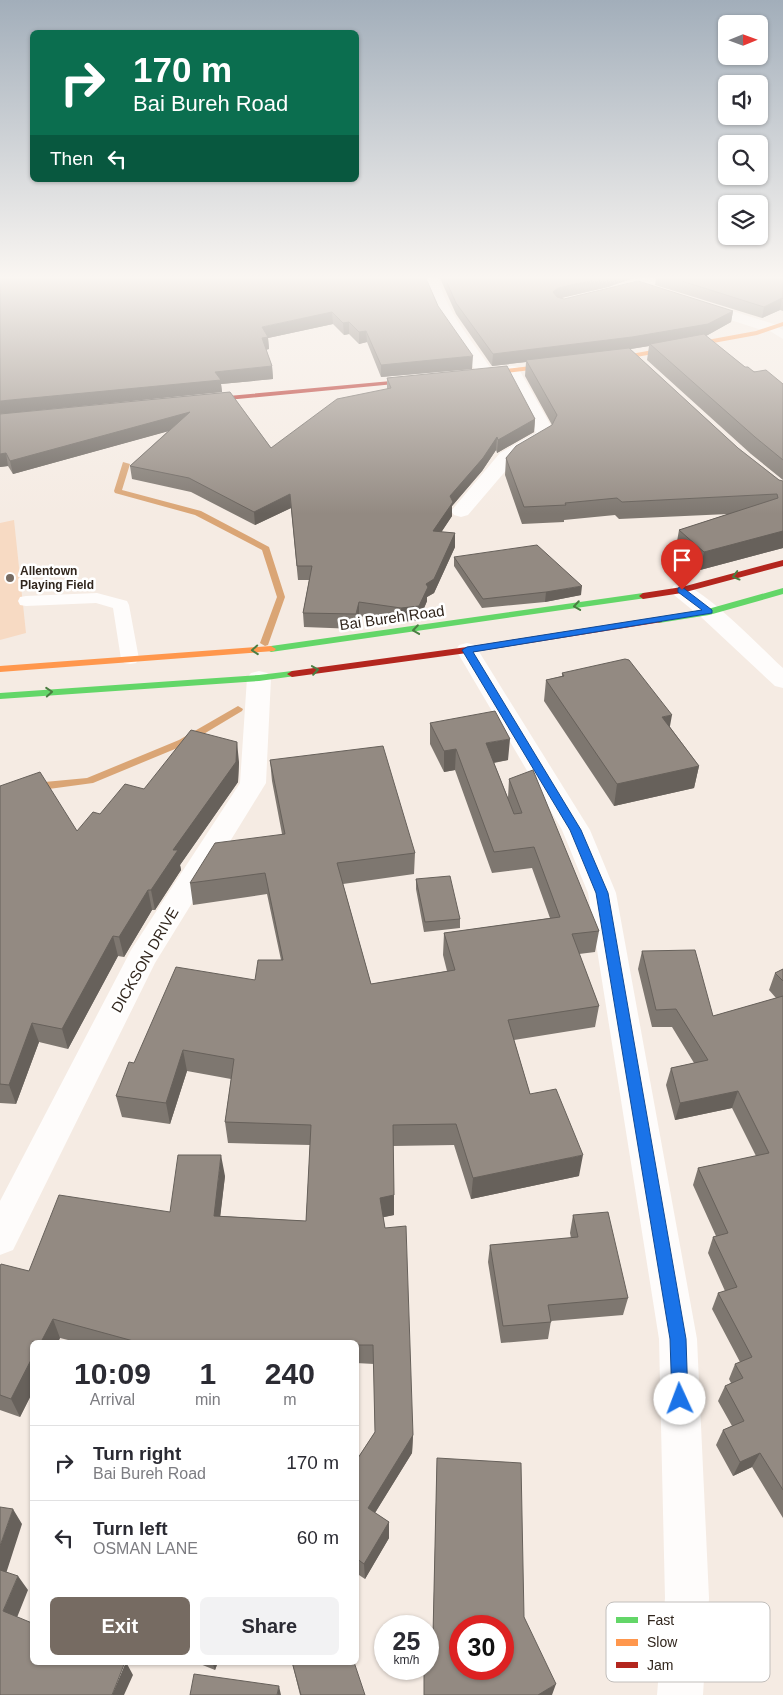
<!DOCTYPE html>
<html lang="en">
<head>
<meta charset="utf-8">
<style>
	:root { --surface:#fff; --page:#f2f2f3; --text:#2b2b33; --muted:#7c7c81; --line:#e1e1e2; --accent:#766b62 }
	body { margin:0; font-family:Arial,sans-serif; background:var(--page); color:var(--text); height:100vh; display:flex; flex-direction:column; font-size:19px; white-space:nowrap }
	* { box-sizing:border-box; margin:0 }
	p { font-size:16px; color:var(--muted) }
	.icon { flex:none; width:28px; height:28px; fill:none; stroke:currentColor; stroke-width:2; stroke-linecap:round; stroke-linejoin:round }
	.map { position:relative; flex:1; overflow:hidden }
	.details { position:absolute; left:30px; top:1340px; width:329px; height:325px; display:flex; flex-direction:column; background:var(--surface); border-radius:8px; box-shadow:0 1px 4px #0004 }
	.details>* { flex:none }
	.banner { position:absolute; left:30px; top:30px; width:329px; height:152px; border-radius:8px; box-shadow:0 1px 4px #0004; background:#0b6e4f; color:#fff; overflow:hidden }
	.needle { width:32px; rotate:89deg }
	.tools { position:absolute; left:718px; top:15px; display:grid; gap:10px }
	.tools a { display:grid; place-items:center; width:50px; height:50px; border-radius:8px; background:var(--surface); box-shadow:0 1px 4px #0004; font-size:25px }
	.speed { position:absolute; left:374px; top:1615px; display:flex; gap:10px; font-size:25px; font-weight:700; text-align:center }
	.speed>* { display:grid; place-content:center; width:65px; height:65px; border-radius:50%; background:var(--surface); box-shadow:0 1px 4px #0004; line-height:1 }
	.speed small { font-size:12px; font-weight:400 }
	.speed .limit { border:8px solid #d22; background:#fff; color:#111 }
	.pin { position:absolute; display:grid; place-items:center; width:42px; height:42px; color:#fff; margin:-51px -21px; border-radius:50% 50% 50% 0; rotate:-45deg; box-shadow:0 0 5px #0007 }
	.pin .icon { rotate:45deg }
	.me { position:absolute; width:55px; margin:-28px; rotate:358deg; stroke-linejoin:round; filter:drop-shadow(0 0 4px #0008) }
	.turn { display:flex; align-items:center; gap:18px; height:105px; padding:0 20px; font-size:22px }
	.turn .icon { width:65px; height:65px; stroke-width:2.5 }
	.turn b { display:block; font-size:35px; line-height:42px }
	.then { display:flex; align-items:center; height:48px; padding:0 20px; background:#0003; gap:10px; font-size:19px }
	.eta { display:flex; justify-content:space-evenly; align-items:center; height:85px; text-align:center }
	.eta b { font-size:30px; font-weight:800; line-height:35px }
	.cta { display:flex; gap:10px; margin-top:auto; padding:10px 20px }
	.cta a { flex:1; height:58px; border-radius:8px; background:var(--accent); color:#fff; font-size:20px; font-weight:800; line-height:58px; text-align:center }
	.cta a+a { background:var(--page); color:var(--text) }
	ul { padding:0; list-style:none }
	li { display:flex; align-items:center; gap:15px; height:75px; padding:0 20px; border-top:1px solid var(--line) }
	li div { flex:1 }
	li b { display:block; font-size:19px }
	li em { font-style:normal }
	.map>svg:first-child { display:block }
</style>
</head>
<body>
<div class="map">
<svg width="783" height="1695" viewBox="0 0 783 1695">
	<rect width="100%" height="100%" fill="#f5ebe3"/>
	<path fill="#f7dac3" d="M14 520 26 633 0 640V523Z"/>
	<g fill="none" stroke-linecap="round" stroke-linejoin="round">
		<path fill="#daa575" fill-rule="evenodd" d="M123 462 130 464 122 490 201 511 269 547 285 597 268 645 265 646 260 643 277 597 262 550 195 515 115 493 114 491Z
			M238 706 243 709 242 711 187 744 93 783 34 791 29 787 34 783 87 778 179 740Z"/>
		<path fill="#fefcfb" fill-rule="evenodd" d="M771 324 783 330V339L765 328 767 325Z
			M97 593 127 601 129 605 139 659 136 663 130 664 124 663 121 659 113 608 96 603 26 606 20 605 18 601 20 597 26 596Z"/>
		<path fill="#fefcfb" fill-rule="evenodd" d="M423 276H437C447 313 474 343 495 374L493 378H481C459 346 432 314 423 276Z
			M645 276H666L664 279 650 285 777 325 779 328 777 331H765L631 288 629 285 631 282Z
			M512 366 518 367 520 371 554 431 550 440 514 461 468 515 461 517 454 515 451 511 500 453 536 433 504 371 506 367Z
			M682 584C705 589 763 650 783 668V688L775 686 701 617 674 595 671 590 674 585Z
			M467 643 475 645 478 650 590 830 616 893 697 1339 709 1598 703 1695H657L665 1598 659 1339 588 893 562 830 456 650 459 645Z
			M259 671 267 673 271 678 266 783 155 963 13 1250 0 1255V1201L131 950 240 783 247 678 251 673Z"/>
		<path fill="#63d668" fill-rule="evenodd" d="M783 588V594L709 615 659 623 654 620 659 617 708 609Z
			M643 593 646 594V598L271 652 266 649 271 646Z
			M292 671 297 674 295 676 259 681 0 699V693L259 675Z"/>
		<path fill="#ff974d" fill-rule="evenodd" d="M783 322V326L757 335 631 358 472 377 469 375 472 373 631 354 756 331Z
			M271 646 276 649 274 651 0 672V666Z"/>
		<path fill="#b3261e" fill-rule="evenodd" d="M424 378 427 380 426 381 195 403 191 401 195 399Z
			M783 560V566L682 593 643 599 639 596 643 593 682 587Z
			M659 617 662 618V622L467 653 292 677 287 674 292 671 467 647Z"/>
	</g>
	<path fill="#7e7770" d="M439 276H639L608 287 561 298 564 299 733 311 731 322 706 336 745 367 783 384V480L751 454 647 360 649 346 630 349 738 448 779 480 783 481V548L700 570 676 547 679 530 728 514 619 519 615 515 564 520V522L522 524 505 475 506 458 552 425 525 376 526 362 492 366 456 314Z
		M657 276H783V311L780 310 762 318 655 285Z
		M426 279 438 306 472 369 381 377 367 342 359 344 349 334 344 335 333 324 268 338 269 349 266 350 272 366 273 379 221 384 222 392 0 414Z
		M387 378 535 419 534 432 497 453 496 450 482 471 452 506V516L441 532 455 533V547L434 593 427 597V601L419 620 401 622 359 616 356 629 304 627 303 613 309 580H298L291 508 255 525 191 492 132 479 130 466 168 431 13 474 8 466 0 467V414L230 392 271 448 387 389Z
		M454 557 581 595 545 602 482 608 454 566Z
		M562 673 670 727 699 766 694 788 614 806 544 701 546 680 562 676Z
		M430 723 508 760 494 763 508 798 509 779 599 931 595 952 579 954 599 1006 595 1027 514 1040 530 1094 579 1176 471 1199 454 1145 393 1146 394 1215 383 1217 413 1435 412 1453 375 1513 389 1522V1538L365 1579 356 1573V1461L375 1432 374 1364 356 1363V1342H76L60 1338 20 1417 0 1410V1266L29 1271 170 1212 225 1176 220 1216 306 1221 310 1145 228 1143 225 1122 231 1079 187 1071 170 1124 122 1117 116 1096 134 1063 255 980 281 960 267 894 193 905 190 883 282 834 272 781 270 760 415 853 414 874 343 884 371 984 447 971 443 955 444 933 550 918 532 868 492 873 455 770 444 772 430 744Z
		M239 762 238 782 180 865 181 870 155 910H152L124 957 118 956 68 1049 39 1042 16 1104 0 1103V786L77 831 100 814 144 789Z
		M416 879 460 919V928L424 932 416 889Z
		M642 951 713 1016 776 998 769 990 775 973 783 969V1518L752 1467 733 1476 716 1445 723 1430 732 1426 718 1401 725 1386 731 1383 729 1379 735 1364 740 1362 712 1309 718 1293 725 1291 708 1253 713 1237 716 1236 693 1185 698 1168 756 1156 732 1108 675 1120 666 1085 671 1068 694 1063 672 1027H652L638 969Z
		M573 1215 628 1298 623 1315 551 1321 548 1339 501 1343 488 1262 490 1245 571 1238 570 1233Z
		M437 1458 524 1617 552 1695H424V1669H428L433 1635Z
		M195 1662H218L215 1670Z
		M292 1662 365 1695H300Z"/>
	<path fill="#67615b" d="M608 276H639L608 287 557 299 553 292 558 288Z
		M782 298 780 310 762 318 764 307Z
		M733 311 731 322 706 336 650 344 649 346 631 349 526 360V362L492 366 493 354Z
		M332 312 333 324 268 338 269 349 263 350 262 327Z
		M349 322V334L344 335 343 323Z
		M366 331 367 342 359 344V332Z
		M473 356 472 369 381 377V365Z
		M272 366 273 379 221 384 222 392 0 414V401L215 372Z
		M190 412 191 425 13 474 10 461Z
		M535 419 534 432 497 453 498 440Z
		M497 437 496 450 482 471 452 506V516L433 545V531L450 496Z
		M6 453 8 466 0 467V454Z
		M290 494 291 508 255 525 254 512Z
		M783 531V548L700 570 704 552Z
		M455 533V547L434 593 427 597V601L419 620 401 622V608L426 584Z
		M582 586 581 595 545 602 546 592Z
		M359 602V616L356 629V614Z
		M672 715 668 737 662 717Z
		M510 739 508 760 485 764 486 743Z
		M237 742 239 762 238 782 180 865 181 870 155 910 151 890 173 850Z
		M456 749 455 770 444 772V751Z
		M699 766 694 788 614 806 617 784Z
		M148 890 152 910 124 957 119 937Z
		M113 936 118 956 68 1049 62 1029Z
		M32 1023 39 1042 16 1104 9 1085Z
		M183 1050 187 1071 170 1124 166 1103Z
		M738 1091 732 1108 675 1120 680 1103Z
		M221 1155 225 1176 218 1236 214 1216Z
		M583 1155 579 1176 471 1199 473 1178Z
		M394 1195V1215L380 1218V1198Z
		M53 1319 60 1338 58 1342H41Z
		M32 1358V1393L20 1417 11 1399Z
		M413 1435 412 1453 368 1524V1508Z
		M760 1453 752 1467 733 1476 740 1462Z
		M13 1509 22 1524 3 1583 0 1579V1546Z
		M389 1522V1538L365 1579 364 1564Z
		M18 1576 28 1590 14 1625 3 1611Z
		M126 1662 133 1675 124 1695H112Z
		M212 1662H218L215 1670Z
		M556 1684 552 1695H538Z
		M279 1686 281 1695H277Z"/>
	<path fill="#938a82" stroke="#67615b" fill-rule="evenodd" d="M0 276H425L438 306 473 356 381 365 366 331 359 332 349 322 343 323 332 312 262 327 268 337 262 338 272 366 215 372 221 380 0 401Z
		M444 276H608L558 288 553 292 557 297 564 299 638 281 733 311 708 324 632 337 493 354 456 303Z
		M666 276H783V299L782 298 764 307Z
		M704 334 745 367H748L754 372 766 370 783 384V460L755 437 650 344Z
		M629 348 738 448 779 480 783 481V531L704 552 679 530 778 498 777 494 622 502 617 498 565 503 566 505 524 507 506 458 516 446 552 425 557 415 526 360Z
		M507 366 535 419 498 440 497 437 483 458 450 496 453 502 433 531 455 533 434 579 426 584 428 587 419 606 401 608 359 602 356 614 303 613 312 566H297L290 494 254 512 189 478 130 466 190 412 10 461 6 453 0 454V414L230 392 271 448 337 399 391 388 387 378Z
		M537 545 582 586 546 592 483 599 454 557Z
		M625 659 629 660 672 715 662 717 699 766 617 784 546 680 564 676 562 673Z
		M495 711 510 739 486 743 514 814 522 813 509 779 533 770 599 931 572 934 599 1006 508 1020 530 1094 556 1089 583 1155 473 1178 456 1124 393 1125 394 1195 380 1198 385 1228 406 1226 413 1435 368 1508 389 1522 364 1564 356 1558V1461L375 1432 373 1345H356V1342H279L238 1341V1342H137L53 1319 41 1342H32V1358L11 1399 0 1395V1266L1 1264 29 1271 59 1195 170 1212 178 1155H221L214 1216 306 1221 311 1125 225 1122 234 1059 183 1050 166 1103 116 1096 129 1062 134 1063 176 967 255 980 258 960H283L265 873 190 883 215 843 285 834 270 760 383 746 415 853 337 863 371 984 455 970 444 933 560 917 534 847 494 852 456 749 444 751 430 723Z
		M191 730 237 742 236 762 173 850H178L151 890H148L119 937 113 936 62 1029 32 1023 9 1085 0 1084V786L40 772 77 831 93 812 100 814 125 784 144 789Z
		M450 876 460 919 425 922 416 879Z
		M695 950 713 1016 783 996V1490L760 1453 740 1462 723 1430 744 1421 725 1386 743 1378 735 1364 752 1357 718 1293 737 1287 713 1237 728 1233 698 1168 769 1153 738 1091 680 1103 671 1068 708 1060 676 1009 656 1010 642 951Z
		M783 969V981L775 973Z
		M608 1212 628 1298 548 1305 551 1322 503 1326 490 1245 578 1237 573 1215Z
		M437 1458 521 1463 524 1617 556 1684 538 1695H424V1669H428V1634L433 1635ZM460 1626H502V1669H460Z
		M0 1507 13 1509 0 1546Z
		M0 1570 18 1576 3 1611 32 1623V1662H125L112 1695H0Z
		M292 1662H354L365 1695H301Z
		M194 1674 279 1686 277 1695H190Z"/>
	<defs><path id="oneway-chevron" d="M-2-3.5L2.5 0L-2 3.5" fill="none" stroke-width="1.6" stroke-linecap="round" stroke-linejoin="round" transform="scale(1.25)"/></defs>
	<g stroke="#4a7e42">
		<use href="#oneway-chevron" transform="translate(736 576) rotate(165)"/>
		<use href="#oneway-chevron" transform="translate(577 606) rotate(171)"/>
		<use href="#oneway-chevron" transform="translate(416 630) rotate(172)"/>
		<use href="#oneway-chevron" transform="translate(255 650) rotate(176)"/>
		<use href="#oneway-chevron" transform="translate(315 670) rotate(-8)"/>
		<use href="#oneway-chevron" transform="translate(49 692) rotate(-4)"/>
	</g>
	<linearGradient id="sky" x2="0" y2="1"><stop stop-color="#a2aeba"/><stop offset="0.54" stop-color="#faf6f2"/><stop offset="1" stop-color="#faf6f2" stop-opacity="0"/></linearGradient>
	<rect width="783" height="514" fill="url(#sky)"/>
	<path fill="#1a73e8" stroke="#114b97" d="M682 587 712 610V613L473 652 581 830 608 893 686 1339 688 1399 686 1405 680 1407 674 1405 672 1399 670 1339 596 893 570 830 462 650 467 647 702 610 678 592V588Z"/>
	<circle fill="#766b62" stroke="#fff" stroke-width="2" cx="10" cy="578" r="5"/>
	<g text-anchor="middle" stroke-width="5" stroke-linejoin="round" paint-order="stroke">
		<g font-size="12" font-weight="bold" fill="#31261d" stroke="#fff" text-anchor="start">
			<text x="20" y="575">Allentown<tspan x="20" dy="14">Playing Field</tspan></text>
		</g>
		<g font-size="15" fill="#31261d" stroke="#fff">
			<text transform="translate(392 618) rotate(-8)" y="5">Bai Bureh Road</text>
			<text transform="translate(145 960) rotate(-60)" y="5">DICKSON DRIVE</text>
		</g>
	</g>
	<rect x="606" y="1602" width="164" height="80" rx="8" fill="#fff" stroke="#c1bebb" stroke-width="1"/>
	<rect x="616" y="1617" width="22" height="6" fill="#63d668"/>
	<rect x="616" y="1639" width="22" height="7" fill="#ff974d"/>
	<rect x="616" y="1662" width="22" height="6" fill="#b3261e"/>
	<g font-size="14" fill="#31261d">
		<text x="647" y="1625">Fast</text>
		<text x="647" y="1647">Slow</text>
		<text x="647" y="1670">Jam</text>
	</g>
</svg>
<div class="tools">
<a><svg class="needle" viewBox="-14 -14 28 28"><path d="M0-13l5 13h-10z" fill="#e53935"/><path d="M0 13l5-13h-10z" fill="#7c7c81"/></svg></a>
<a><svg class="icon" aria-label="sound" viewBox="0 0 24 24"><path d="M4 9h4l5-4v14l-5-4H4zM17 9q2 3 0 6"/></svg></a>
<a><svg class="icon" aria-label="search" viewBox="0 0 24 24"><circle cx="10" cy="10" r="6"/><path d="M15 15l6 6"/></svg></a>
<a><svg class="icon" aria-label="layers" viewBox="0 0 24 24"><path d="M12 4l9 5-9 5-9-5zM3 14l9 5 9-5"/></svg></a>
</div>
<div class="speed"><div>25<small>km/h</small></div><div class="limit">30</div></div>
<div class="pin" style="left:682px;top:590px;background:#d93025"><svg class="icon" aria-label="arrive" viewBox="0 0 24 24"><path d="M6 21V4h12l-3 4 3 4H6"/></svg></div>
<svg class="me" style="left:680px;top:1399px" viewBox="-20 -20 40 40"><circle r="19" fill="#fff"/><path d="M0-13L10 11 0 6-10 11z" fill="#1a73e8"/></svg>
<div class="banner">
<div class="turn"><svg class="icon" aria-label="right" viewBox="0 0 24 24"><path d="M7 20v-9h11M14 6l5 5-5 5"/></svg><div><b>170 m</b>Bai Bureh Road</div></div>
<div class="then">Then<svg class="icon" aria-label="left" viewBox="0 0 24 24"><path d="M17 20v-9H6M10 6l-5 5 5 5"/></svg></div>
</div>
<section class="details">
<div class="eta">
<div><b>10:09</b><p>Arrival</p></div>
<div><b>1</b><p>min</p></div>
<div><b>240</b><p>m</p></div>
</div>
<ul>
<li><svg class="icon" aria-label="right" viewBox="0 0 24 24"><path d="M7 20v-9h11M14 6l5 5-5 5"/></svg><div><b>Turn right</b><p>Bai Bureh Road</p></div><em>170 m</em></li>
<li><svg class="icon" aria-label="left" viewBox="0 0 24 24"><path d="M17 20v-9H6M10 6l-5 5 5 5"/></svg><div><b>Turn left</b><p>OSMAN LANE</p></div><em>60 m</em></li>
</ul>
<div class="cta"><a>Exit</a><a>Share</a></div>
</section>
</div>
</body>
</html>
